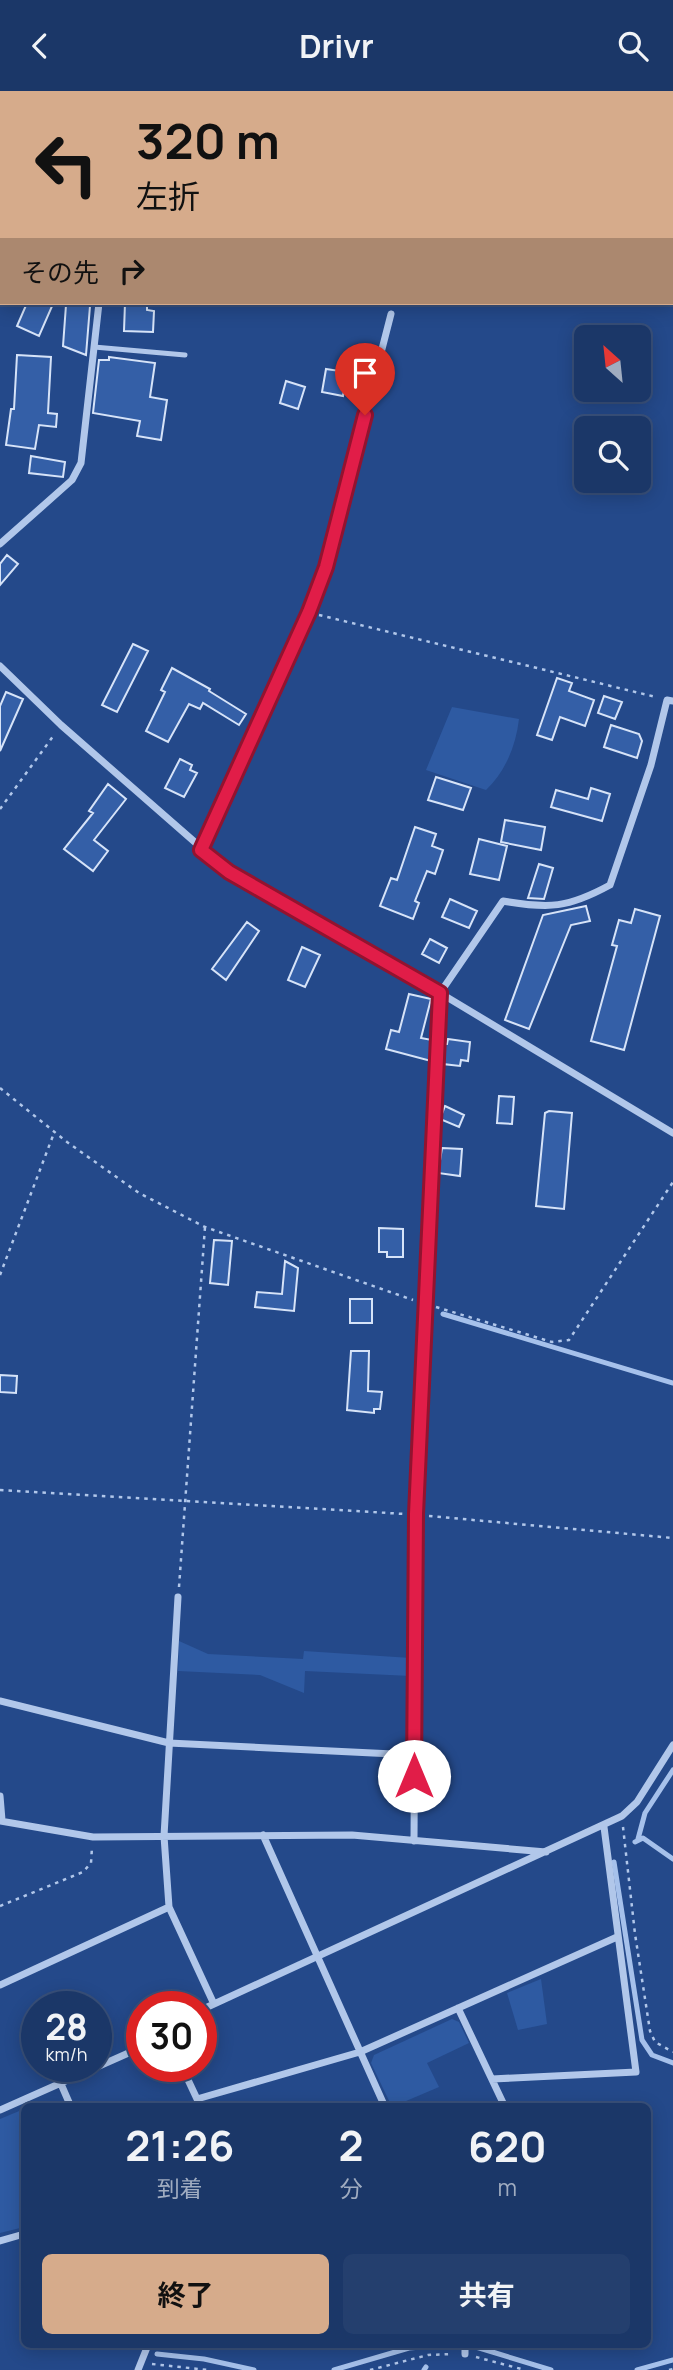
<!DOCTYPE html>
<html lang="ja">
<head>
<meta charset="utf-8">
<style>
	:root { --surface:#1b3768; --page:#243f6e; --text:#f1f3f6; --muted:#a0acc0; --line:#39517c; --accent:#d6ab8b }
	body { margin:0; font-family:Manrope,"Noto Sans JP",sans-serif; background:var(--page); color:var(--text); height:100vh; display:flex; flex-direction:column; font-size:26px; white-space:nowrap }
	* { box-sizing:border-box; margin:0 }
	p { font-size:23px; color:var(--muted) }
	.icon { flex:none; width:38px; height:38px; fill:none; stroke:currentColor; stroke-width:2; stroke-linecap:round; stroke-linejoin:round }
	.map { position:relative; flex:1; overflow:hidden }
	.drawer { position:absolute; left:21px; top:2012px; width:630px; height:245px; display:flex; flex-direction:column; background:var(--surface); border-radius:10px; box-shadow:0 4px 18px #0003,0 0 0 2px var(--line) }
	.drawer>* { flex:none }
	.top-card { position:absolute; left:0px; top:0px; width:674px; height:214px; box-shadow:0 4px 18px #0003,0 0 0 2px var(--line); background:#d6ab8b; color:#111; overflow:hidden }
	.needle { width:46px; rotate:333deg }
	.buttons { position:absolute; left:574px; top:234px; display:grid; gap:14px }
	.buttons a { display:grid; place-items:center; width:77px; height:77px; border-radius:10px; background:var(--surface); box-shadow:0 4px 18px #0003,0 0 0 2px var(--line); font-size:35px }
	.speed { position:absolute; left:21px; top:1900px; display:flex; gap:14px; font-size:35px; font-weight:700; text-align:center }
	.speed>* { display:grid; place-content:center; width:91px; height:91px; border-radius:50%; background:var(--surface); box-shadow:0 4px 18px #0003,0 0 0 2px var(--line); line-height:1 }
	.speed small { font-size:18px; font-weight:400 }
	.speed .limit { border:10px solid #d22; background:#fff; color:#111 }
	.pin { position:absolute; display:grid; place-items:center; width:60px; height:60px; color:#fff; margin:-72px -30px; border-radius:50% 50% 50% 0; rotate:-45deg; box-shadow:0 0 7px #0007 }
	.pin .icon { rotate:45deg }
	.me { position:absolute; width:77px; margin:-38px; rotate:0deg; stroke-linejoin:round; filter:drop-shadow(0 0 5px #0008) }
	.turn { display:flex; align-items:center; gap:24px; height:147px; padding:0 21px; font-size:32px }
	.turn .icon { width:91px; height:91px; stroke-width:2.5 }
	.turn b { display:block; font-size:49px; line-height:60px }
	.then { display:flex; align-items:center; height:66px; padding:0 21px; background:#0003; gap:14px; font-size:26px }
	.eta { display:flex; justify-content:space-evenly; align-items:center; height:119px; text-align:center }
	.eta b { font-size:42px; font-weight:700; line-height:49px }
	.button { display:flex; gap:14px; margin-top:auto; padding:14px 21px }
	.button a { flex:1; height:80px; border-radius:10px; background:var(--accent); color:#111; font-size:28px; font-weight:700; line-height:80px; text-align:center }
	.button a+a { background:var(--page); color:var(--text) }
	header { display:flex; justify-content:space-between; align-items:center; height:91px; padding:0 21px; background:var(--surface); font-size:32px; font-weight:700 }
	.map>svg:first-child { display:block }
</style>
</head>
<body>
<header><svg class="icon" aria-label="back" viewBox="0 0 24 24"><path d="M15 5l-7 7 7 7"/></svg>Drivr<svg class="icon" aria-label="search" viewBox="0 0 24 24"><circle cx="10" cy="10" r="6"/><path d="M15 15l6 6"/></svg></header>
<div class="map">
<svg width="673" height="2279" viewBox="0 0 673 2279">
	<rect width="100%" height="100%" fill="#24498a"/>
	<path fill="#2e5aa2" d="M452 616 519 628C516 655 505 681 486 699L426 679Z
		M179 1550 208 1563 303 1568 304 1560 411 1567V1585L305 1580 304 1602 260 1584 178 1580Z
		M541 1888 547 1933 518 1939 507 1902Z
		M452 1928 459 1931 469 1952 427 1972 439 1996 392 2016 371 1972 374 1964Z
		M24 2018V2136L0 2142V2028Z"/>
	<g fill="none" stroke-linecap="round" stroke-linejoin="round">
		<path stroke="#a6c1eb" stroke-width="5" d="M443 1223 673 1292
			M638 1748 645 1722 673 1679
			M635 1751 643 1747 673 1768
			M614 1771 642 1949 652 1964 673 1972
			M476 2256 551 2279
			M157 2263 204 2268 254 2279
			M334 2279 409 2257 446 2254
			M424 2279 426 2276
			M637 2279 673 2269"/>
	</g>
	<path fill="#345fa7" stroke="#d6e3f8" stroke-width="2" d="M27 212 53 213 39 245 17 235Z
		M125 212H147V219L154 220 153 241 124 240Z
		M66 214 90 215 86 264 63 255Z
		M17 264 51 266 48 322 57 323 56 336 39 334 35 358 6 354 11 318H14Z
		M109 266 155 272 150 306 167 309 161 349 137 345 140 330 93 322 99 269H109Z
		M326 278 347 281 343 305 322 301Z
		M286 290 305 296 298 318 280 312Z
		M31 365 65 371 63 386 29 382Z
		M7 464 18 473 0 494V473Z
		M133 553 148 560 117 621 102 614Z
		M172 577 210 598 209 600 246 623 239 634 203 612 200 618 189 613 168 651 146 640 165 601 161 599Z
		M557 587 572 592 569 600 594 609 585 635 560 626 552 649 537 644Z
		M6 601 23 608 0 660V615Z
		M604 605 622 611 615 628 598 622Z
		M611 634 639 643 642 650 637 667 604 656Z
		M180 668 192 674 190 679 197 682 184 706 165 697Z
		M436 686 471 697 463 719 428 709Z
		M108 693 126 708 94 749 108 760 93 780 64 758 93 722 89 720Z
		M591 697 610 703 602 730 551 716 556 699 588 708Z
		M505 729 545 736 541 759 501 751Z
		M415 736 436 743 432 755 443 759 435 783 427 780 415 810 419 812 413 828 380 815 391 787 397 789Z
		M479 748 507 755 499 789 470 783Z
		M539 773 553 777 544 808 528 807Z
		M450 808 477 820 469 837 442 826Z
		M586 815 590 830 571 834 529 938 505 929 543 824Z
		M635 818 660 825 624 959 591 950 617 855 612 854 619 829 631 832Z
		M247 831 259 840 226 889 212 878Z
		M430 848 447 857 439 872 422 863Z
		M302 856 320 864 305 896 288 889Z
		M409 903 431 908 421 947 432 949 431 970 386 958 391 939 399 941Z
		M448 948 470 951 468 970 461 969 460 975 443 973 444 953H447Z
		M499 1005 514 1006 512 1033 497 1032Z
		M445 1015 464 1024 459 1036 440 1028Z
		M549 1020 572 1022 564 1118 536 1115 545 1022Z
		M442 1057 462 1058 460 1085 438 1082Z
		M379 1137 403 1138V1166H387V1161H379Z
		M214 1149 232 1150 228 1194 210 1192Z
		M285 1170 298 1177 294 1220 255 1216 257 1201 282 1203Z
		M350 1208H372V1232H350Z
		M351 1260H369L368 1300 382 1301 380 1318H374V1322L347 1319Z
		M0 1284 17 1285 16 1302 0 1301Z"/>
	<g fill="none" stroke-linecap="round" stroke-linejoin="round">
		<path stroke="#b1c7ea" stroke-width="2.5" stroke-dasharray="3.5 5" stroke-linecap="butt" d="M672 31H673
			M0 190H2
			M667 212 673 213
			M319 524 656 606
			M0 718 54 644
			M0 997 67 1051 139 1102 205 1136 413 1209
			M0 1184 54 1042
			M436 1216 552 1251 569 1249 673 1091
			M0 1399 405 1423
			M429 1425 673 1447
			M179 1496 205 1136
			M623 1736 635 1843 650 1940 655 1951 673 1961
			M0 1815 83 1781 91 1772 92 1756
			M476 2266 525 2279
			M152 2273 208 2279
			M370 2279 428 2264 452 2263
			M669 2279 673 2278"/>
		<path stroke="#b1c7ea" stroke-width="5" d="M94 256 185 264"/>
		<path stroke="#b1c7ea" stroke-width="7" d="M122 2V0
			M0 453 72 389 81 372 99 212
			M0 575 61 634 229 781 440 902 673 1042
			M201 759 309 521 326 476 391 223
			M178 1506 164 1745 169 1816 213 1911
			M0 1610 169 1652 414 1664
			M0 1705 2 1729
			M0 1730 93 1746 352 1744 546 1761
			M263 1744 385 2016
			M414 1750 416 1423 440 902 503 810C549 818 568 817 610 794L651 674 667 609 673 610
			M0 1894 169 1816
			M458 1917 505 2016
			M201 1919 622 1725 637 1711 673 1654
			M182 1976 197 2008 360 1961 617 1846
			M492 1988 636 1981 604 1736
			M61 1993 71 2016
			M0 2019 142 1956
			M0 2150 24 2143
			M465 2263V2254
			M138 2279 148 2254"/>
	</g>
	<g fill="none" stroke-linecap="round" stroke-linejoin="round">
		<defs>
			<path id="route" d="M365 324 326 476 309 521 201 759 229 781 440 902 416 1423 414 1685"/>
		</defs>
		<use href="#route" stroke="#92132f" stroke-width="18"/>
		<use href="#route" stroke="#e11d48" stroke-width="12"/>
	</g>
</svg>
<div class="buttons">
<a><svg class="needle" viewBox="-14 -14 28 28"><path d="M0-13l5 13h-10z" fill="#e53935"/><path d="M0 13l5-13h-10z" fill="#a0acc0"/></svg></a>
<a><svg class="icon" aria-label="search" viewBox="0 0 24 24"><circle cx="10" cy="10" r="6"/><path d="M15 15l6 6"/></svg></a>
</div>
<div class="speed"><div>28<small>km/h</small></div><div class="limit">30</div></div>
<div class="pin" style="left:365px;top:324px;background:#d93025"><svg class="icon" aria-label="arrive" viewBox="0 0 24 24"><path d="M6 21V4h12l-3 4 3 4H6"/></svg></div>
<svg class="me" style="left:414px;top:1685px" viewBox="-20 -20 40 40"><circle r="19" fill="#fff"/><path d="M0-13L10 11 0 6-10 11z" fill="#e11d48"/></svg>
<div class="top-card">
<div class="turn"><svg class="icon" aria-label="left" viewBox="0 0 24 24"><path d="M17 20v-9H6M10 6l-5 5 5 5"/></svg><div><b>320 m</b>左折</div></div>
<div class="then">その先<svg class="icon" aria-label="right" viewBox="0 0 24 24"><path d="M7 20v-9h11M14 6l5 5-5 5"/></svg></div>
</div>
<section class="drawer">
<div class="eta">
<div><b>21:26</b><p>到着</p></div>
<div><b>2</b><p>分</p></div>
<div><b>620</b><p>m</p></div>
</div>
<div class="button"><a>終了</a><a>共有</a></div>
</section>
</div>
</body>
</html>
